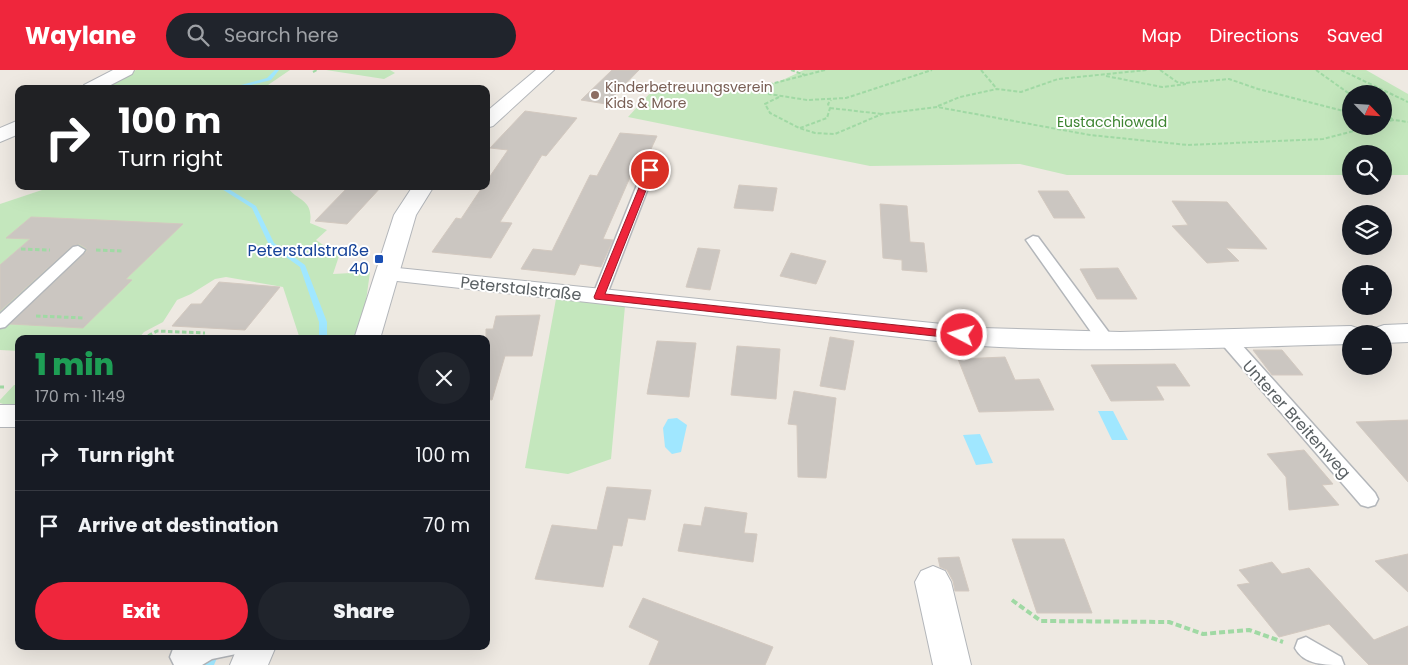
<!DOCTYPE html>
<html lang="en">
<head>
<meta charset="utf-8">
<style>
	:root { --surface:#171b24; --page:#20242c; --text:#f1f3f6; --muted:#9ea1a6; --line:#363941; --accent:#ef263c }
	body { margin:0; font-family:Poppins,sans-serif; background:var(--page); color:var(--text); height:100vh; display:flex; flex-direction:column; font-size:19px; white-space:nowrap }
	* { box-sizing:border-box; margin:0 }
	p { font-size:16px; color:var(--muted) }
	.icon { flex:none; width:28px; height:28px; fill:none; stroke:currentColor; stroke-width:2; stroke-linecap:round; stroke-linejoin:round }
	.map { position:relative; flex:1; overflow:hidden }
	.sheet { position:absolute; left:15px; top:265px; width:475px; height:315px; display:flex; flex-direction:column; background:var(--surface); border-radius:10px; box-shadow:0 5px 20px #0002 }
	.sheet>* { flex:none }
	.hud { position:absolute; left:15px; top:15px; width:475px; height:105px; border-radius:10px; box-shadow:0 5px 20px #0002; background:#202124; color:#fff; overflow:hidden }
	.needle { width:32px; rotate:115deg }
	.tools { position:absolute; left:1342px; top:15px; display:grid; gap:10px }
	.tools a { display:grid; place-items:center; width:50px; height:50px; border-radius:50%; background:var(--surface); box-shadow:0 5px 20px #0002; font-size:25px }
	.pin { position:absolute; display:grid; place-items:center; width:42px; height:42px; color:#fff; margin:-21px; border:2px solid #fff; border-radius:50%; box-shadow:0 1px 5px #0007 }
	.me { position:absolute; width:55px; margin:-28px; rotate:276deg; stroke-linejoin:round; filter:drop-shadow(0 0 4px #0008) }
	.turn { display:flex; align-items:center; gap:18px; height:105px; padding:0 20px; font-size:22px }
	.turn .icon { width:65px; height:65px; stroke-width:2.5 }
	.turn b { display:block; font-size:35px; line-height:42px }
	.round { display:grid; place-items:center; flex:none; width:52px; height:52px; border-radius:26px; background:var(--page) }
	.summary { display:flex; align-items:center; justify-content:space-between; height:85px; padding:0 20px }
	h1 { font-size:30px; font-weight:800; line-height:38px; color:#1e9e55 }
	.button { display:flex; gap:10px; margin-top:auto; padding:10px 20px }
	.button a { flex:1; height:58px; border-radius:30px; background:var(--accent); color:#fff; font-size:20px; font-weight:800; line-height:58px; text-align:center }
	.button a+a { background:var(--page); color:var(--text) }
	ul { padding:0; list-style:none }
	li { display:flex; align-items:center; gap:15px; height:70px; padding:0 20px; border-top:1px solid var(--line) }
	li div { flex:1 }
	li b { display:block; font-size:19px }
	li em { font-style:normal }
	header { display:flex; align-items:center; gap:30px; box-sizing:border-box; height:70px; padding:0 25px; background:var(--accent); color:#fff }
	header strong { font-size:24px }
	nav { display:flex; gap:28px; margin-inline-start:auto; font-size:18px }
	.search { width:350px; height:45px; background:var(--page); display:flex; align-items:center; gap:12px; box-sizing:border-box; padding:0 18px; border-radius:28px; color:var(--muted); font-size:19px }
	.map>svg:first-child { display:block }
</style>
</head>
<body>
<header>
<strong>Waylane</strong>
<div class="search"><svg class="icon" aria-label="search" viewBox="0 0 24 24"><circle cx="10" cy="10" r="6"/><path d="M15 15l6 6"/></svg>Search here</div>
<nav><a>Map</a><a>Directions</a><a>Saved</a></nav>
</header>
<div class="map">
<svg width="1408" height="595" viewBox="0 0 1408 595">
	<rect width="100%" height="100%" fill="#eee9e2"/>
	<path fill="#c4e7bd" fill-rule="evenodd" d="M136 0H290L268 15 259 19H102Z
		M326 0H390L395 3 384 9Z
		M804 0H1366L1408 24V105H1384V84H1351V105H1067L1020 94 870 96 628 47 652 21 776 13ZM1351 24H1384V56H1351Z
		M54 116H287C295 131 314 128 310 153L327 160 316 170 339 186 333 204 370 202 366 231 356 269H300L283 217 226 207 215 209 191 224 177 230 163 252 144 262 138 269H19V281L0 280V134Z
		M556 229 625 236 611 389 568 404 525 398Z
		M14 315H19V339L0 333V330Z"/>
	<path fill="#a0e7ff" d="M1098 341H1113L1128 370H1112Z
		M677 348 687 355 681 382 672 384 665 377 663 358 668 349Z
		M980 364 993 393 976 395 963 365Z"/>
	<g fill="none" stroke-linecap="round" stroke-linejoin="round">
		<path fill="#a0e7ff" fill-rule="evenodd" d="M275 0H279L271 10 235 19H226L267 8Z
			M217 116H224L256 136 274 173 305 195 327 252V269H319V252L300 197 269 175 252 138Z
			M215 576 219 578 220 581 214 595H204L211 578Z"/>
	</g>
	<path fill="#cbc6c1" stroke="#d3c9c0" d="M612 0H639L606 34 581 30Z
		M525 41 577 48 546 86 542 85 500 152 512 153 491 188 432 182 456 148 461 149 483 116H486V112L508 80 490 78Z
		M620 63 657 66 646 90 638 89 603 169 613 170 601 197 580 194 575 205 521 199 533 179 552 181 590 105 597 106Z
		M739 115 777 118 773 141 734 138Z
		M349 116H382L347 154 315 151Z
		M1038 121H1068L1085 148H1054Z
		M1172 131 1227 132 1267 179 1226 178 1239 191 1207 193 1172 156 1188 155Z
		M880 134 907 136 910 172 924 173 927 202 902 200V190L883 188Z
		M31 147 100 150 183 154 126 209 132 210 83 258 10 254 87 181 86 178 79 174 72 176 0 241V195L30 169 6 168Z
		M698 178 720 180 710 220 686 217Z
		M791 183 826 191 816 214 780 206Z
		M1118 198 1137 229H1097L1080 199Z
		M219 212 280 217 245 260 172 256 191 234H201Z
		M540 245 532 286H505L492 330 486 329V259H493L496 246Z
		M830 267 854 271 845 320 820 316Z
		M657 271 696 273 689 327 647 324Z
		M737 276 780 279 776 329 731 325Z
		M1253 280H1282L1303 305H1272Z
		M1005 287 1015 310 1039 309 1054 340 979 342 958 289Z
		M1175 294 1190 316H1156L1164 330 1111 331 1091 295Z
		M794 321 836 328 826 408 798 407 797 355 788 354Z
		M1408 350V412L1356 352Z
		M1304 380 1333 414 1322 415 1339 435 1289 440 1286 407 1267 384Z
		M607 417 651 420 645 450 628 448 622 476 613 475 603 517 535 509 552 455 597 460Z
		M705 437 747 443 744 463 757 464 753 492 678 481 684 454 701 456Z
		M1012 469H1064L1092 543H1037Z
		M1408 484V522L1375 491Z
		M959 487 969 521H955L953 511 947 500 940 497 938 488Z
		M1272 492 1282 504 1309 498 1374 570 1408 556V595H1369L1329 554 1279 567 1237 515 1250 513 1239 500Z
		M643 528 773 577 765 595H649L659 571 629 557Z"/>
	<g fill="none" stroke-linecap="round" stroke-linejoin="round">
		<defs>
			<path id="service" d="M649 96 655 100 606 227 604 230H594L592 227 643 100Z
				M1033 166 1038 167 1113 268 1115 272 1113 276 1107 277 1101 276 1026 170Z
				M78 176 85 180 83 183 5 257 0 258V244L73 177Z
				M1226 263 1232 264 1375 423 1378 429 1375 435 1368 437 1361 435 1220 272 1218 268 1220 264Z
				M1306 567 1341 587 1344 595C1325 595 1304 595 1295 578L1298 570Z
				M181 576H244L241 583 212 589 202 595H174L170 587 173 579Z"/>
			<path id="minor" d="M113 0H134L132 4 103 19H82L84 15Z
				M19 50V64L0 72V58Z
				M388 197 981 258 1120 262 1351 256 1360 259 1363 264H1351V274C1228 277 1104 283 981 276L379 209 376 204 379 199Z
				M1408 254V272L1384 273V264H1371L1375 258 1384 255Z
				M0 335H19V357H0Z
				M933 496 945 501 951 512 971 595H933L915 512 921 501Z"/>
			<path id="tertiary" d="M536 0H554L493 56 486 58V42Z
				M413 116H434L416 145 380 269H354L394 145Z
				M238 576H276L268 595H230Z"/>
		</defs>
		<use href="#service" stroke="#b3b6ba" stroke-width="3"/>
		<use href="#minor" stroke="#b3b6ba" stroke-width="2"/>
		<use href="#tertiary" stroke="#b3b6ba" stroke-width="2"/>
		<path stroke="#a0d9a4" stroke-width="2" stroke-dasharray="4 2" stroke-linecap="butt" d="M791 0 805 5
			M825 0 771 14 767 20 769 24 807 30 846 28 932 0
			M981 0 997 19
			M1160 0 1177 12 1185 13 1229 9 1258 19 1351 43
			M1316 0 1351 25
			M1341 0 1408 32
			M313 2 317 0
			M1106 6 1162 17 1186 14
			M779 27 765 34 770 43 799 58 815 63 835 64 882 44 937 37 1090 65 1188 75 1323 69 1373 56
			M938 36 960 27 997 19 1021 22 1058 9 1147 0
			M830 38 882 44
			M1384 44 1394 50
			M1384 52 1394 50 1408 52
			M800 58 827 48 830 38 828 34 831 30"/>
		<path stroke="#a0d9a4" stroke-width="3" stroke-dasharray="4.5 2.5" stroke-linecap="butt" d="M21 179 50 180
			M96 180 124 181
			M36 246 85 248
			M142 269 157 261 205 263
			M0 317H4"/>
		<path stroke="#a0d9a4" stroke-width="4" stroke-dasharray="6 3" stroke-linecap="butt" d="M1012 530 1041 551 1169 552 1203 564 1249 560 1283 572"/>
		<use href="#service" fill="#fff" fill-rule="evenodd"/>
		<use href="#minor" fill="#fff" fill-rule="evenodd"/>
		<use href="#tertiary" fill="#fff" fill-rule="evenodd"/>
	</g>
	<path fill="#ef263c" stroke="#9b1927" d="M647 98 654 100 605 224 962 262 967 265 962 269 595 229 594 227Z"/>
	<circle fill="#8d6e63" stroke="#fff" stroke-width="2" cx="595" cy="25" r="5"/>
	<rect fill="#1a4fb4" stroke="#fff" stroke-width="2" x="374" y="184" width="10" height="10" rx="2.5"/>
	<g text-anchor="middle" stroke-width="4" stroke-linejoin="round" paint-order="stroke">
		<g font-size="14" fill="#785e54" stroke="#fff" text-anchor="start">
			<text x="605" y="22">Kinderbetreuungsverein<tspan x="605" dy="16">Kids &amp; More</tspan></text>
		</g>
		<g font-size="14" fill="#3d8431" stroke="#fff">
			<text x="1112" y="57">Eustacchiowald</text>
		</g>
		<g font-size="16" fill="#164399" stroke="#fff" text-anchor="end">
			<text x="369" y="186">Peterstalstraße<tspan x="369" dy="18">40</tspan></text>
		</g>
		<g font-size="16" fill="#5a6063" stroke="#fff">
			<text transform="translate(521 218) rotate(6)" y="6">Peterstalstraße</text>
			<text transform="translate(1297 349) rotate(48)" y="6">Unterer Breitenweg</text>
		</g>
	</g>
</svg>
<div class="tools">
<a><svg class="needle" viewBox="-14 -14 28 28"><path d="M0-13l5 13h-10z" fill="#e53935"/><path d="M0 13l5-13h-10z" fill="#9ea1a6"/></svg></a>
<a><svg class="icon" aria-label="search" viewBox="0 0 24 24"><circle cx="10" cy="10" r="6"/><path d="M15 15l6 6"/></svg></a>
<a><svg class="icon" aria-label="layers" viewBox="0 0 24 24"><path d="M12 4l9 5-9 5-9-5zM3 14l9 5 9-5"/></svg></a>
<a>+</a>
<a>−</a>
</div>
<div class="pin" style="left:650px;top:100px;background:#d93025"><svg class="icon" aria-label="arrive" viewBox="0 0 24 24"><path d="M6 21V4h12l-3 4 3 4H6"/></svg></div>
<svg class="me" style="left:962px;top:265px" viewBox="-20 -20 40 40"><circle r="17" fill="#ef263c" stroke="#fff" stroke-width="3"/><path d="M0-11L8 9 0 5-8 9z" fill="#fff"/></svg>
<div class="hud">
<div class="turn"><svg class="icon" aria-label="right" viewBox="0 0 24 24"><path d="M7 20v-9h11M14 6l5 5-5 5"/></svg><div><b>100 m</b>Turn right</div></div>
</div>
<section class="sheet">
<div class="summary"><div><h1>1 min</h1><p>170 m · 11:49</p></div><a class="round"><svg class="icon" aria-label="close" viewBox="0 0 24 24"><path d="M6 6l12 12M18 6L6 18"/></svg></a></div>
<ul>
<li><svg class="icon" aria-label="right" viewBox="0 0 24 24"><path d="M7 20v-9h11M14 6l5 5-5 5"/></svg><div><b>Turn right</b></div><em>100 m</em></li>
<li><svg class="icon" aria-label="arrive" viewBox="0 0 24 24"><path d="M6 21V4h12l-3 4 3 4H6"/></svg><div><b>Arrive at destination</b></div><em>70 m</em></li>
</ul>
<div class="button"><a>Exit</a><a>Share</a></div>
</section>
</div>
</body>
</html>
